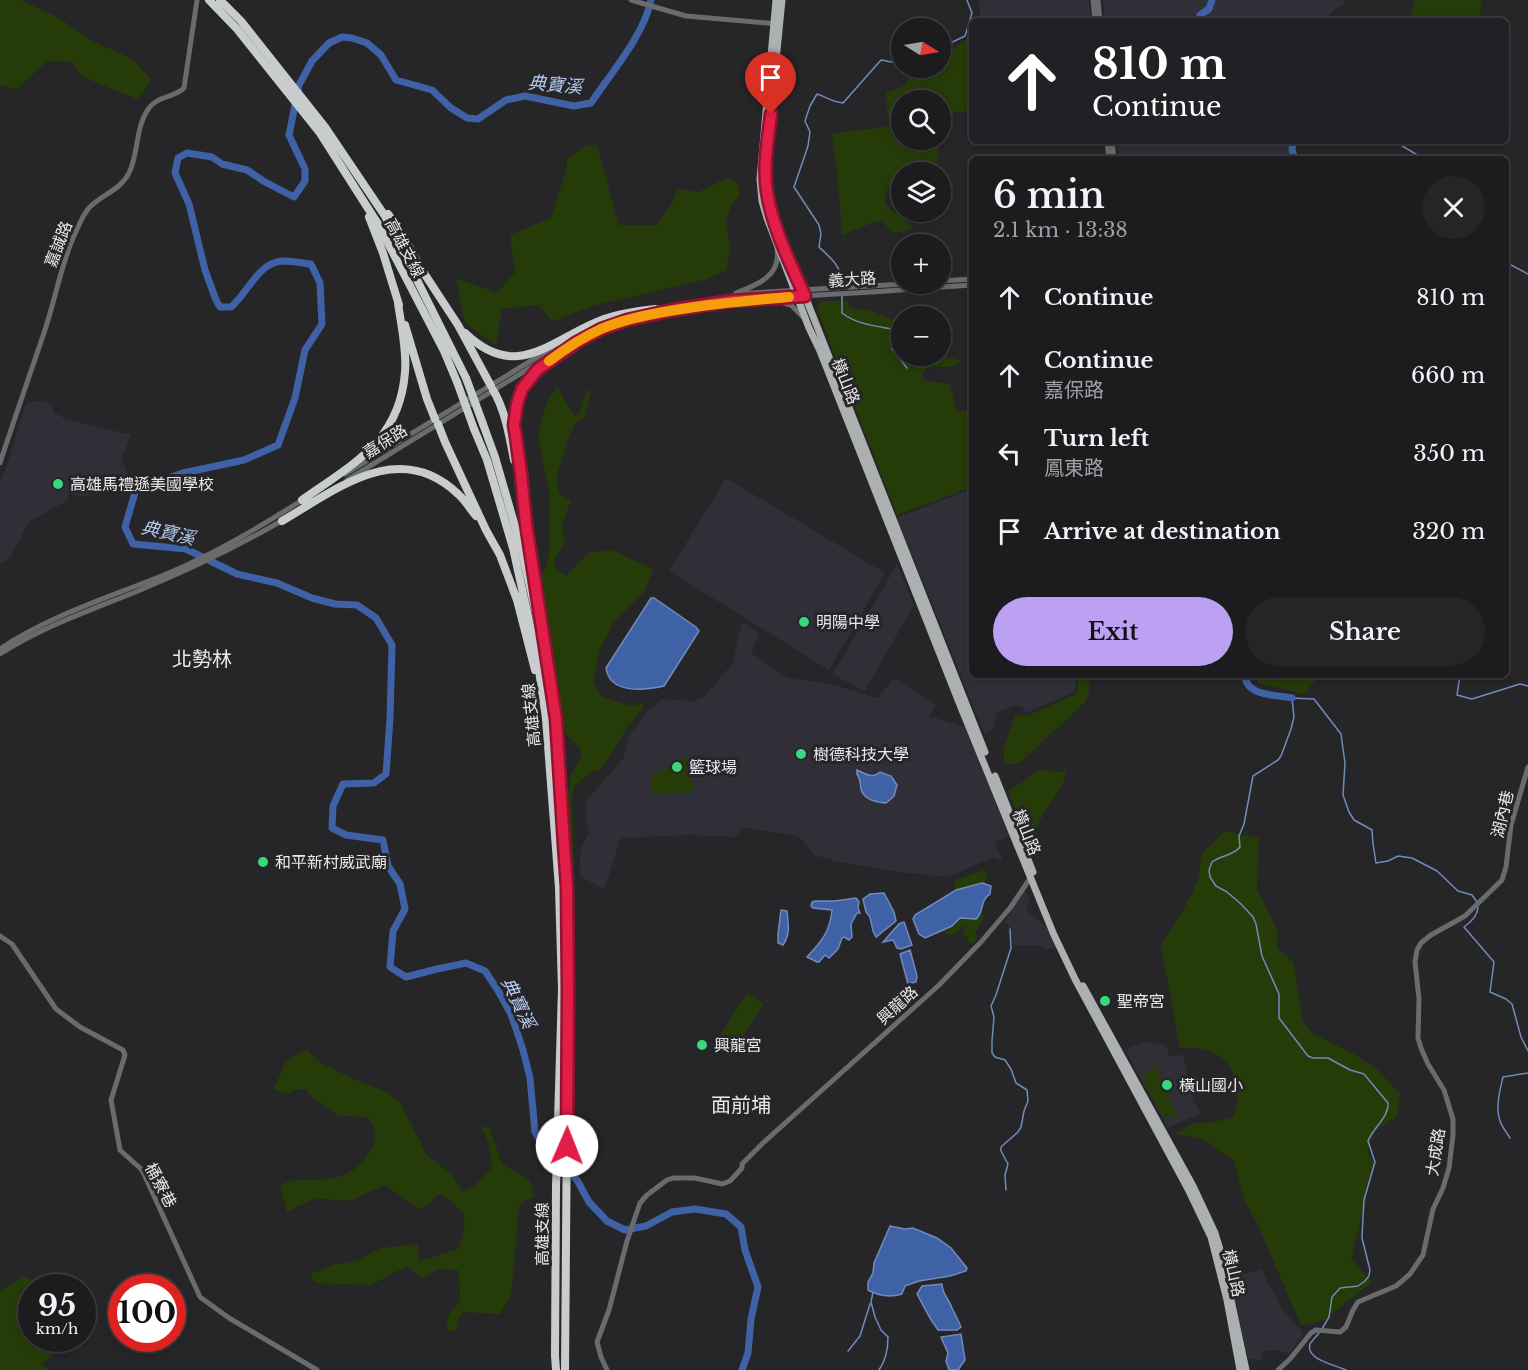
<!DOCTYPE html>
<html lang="en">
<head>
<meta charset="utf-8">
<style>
	:root { --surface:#1c1c1f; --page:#252528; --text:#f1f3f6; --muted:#a0a1a4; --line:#3a3a3d; --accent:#bca0f2 }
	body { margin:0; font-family:"Libre Baskerville","Noto Sans TC",serif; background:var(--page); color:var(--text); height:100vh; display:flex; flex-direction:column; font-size:22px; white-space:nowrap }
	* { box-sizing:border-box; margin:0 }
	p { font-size:20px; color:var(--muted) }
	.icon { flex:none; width:33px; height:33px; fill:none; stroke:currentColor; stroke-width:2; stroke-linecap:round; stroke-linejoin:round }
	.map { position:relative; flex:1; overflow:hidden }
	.drawer { position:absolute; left:969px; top:156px; width:540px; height:522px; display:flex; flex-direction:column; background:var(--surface); border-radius:9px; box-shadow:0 3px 9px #0003,0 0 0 2px var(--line) }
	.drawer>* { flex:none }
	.hud { position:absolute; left:969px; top:18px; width:540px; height:126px; border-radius:9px; box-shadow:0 3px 9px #0003,0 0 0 2px var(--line); background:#202124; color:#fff; overflow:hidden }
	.needle { width:39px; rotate:101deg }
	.fabs { position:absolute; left:891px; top:18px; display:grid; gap:12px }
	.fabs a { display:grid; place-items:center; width:60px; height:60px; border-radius:50%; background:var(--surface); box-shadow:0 3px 9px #0003,0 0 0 2px var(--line); font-size:30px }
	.speed { position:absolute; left:18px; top:1274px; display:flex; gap:12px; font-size:30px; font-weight:700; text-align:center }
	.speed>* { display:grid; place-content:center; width:78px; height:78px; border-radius:50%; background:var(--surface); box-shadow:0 3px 9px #0003,0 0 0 2px var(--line); line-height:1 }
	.speed small { font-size:15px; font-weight:400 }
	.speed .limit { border:9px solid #d22; background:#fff; color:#111 }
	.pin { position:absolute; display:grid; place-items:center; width:51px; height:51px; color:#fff; margin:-62px -26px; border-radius:50% 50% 50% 0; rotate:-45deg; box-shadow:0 0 6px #0007 }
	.pin .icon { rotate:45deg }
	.me { position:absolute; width:66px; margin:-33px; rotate:1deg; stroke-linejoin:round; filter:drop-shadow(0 0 4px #0008) }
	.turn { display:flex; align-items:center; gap:21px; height:126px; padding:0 24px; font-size:27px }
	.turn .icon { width:78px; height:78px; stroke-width:2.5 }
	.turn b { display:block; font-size:42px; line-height:51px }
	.round { display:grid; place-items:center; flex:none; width:63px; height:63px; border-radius:32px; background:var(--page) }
	.head { display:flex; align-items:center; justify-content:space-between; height:102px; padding:0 24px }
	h1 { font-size:36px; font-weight:600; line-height:45px }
	.primary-button { display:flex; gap:12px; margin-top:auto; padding:12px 24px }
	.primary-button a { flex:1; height:69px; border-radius:36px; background:var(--accent); color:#111; font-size:24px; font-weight:600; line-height:69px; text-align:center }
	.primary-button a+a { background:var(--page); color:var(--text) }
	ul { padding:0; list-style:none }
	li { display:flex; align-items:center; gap:18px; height:78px; padding:0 24px }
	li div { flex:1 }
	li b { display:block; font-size:22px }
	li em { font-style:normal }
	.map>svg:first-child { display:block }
</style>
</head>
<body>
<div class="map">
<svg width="1528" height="1370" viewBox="0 0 1528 1370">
	<rect width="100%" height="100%" fill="#262629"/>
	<path fill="#302e37" d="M979 0H1089L1091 21H981Z
		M1103 0H1345L1344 5 1336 8 1323 21H1105Z
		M1117 141H1292L1290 153 1291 159H1119Z
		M37 401H44L52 405 53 412 66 419 131 435 122 458 128 477 111 486H104L85 497 70 494 66 501 29 522 10 558 0 564V482L5 471 26 404Z
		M726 478 885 573 829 670 669 571Z
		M972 489V675H1073L1076 682 1075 690 1072 693 1026 713 1023 707 1015 705 996 713 994 729 985 735 897 518Z
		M897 564 914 605 864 692 833 674Z
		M742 622 759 633 751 653 788 678 829 684 878 698 894 678 936 705 929 716 965 727 1009 836 995 842 1003 861 993 857 948 877 908 873 838 862 815 855 798 836 743 827 735 837 689 835 621 838 604 890 579 875 581 849 589 832 585 817 587 800 624 758 628 737 648 711 662 699 681 700 691 702 704 697 732 664Z
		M1024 891 1029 897V901L1027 905V911L1048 929 1056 949 1043 948 1042 946 1013 945 1010 927 1004 922Z
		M1144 1041 1165 1045 1170 1056 1183 1055 1194 1102 1201 1113 1168 1128 1125 1050Z
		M1261 1269 1282 1309 1301 1330 1303 1335 1290 1353 1277 1350 1262 1351 1261 1360 1248 1359 1230 1276 1236 1277Z"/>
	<path fill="#253c09" d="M0 0H21L59 18 94 42 131 58 152 80 137 99 83 77 72 62 48 61 16 89 0 85Z
		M1415 0H1482L1478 21H1409Z
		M966 39 972 52V111L941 114 940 100H902L901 118 888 119 886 93 906 85 909 78 903 70 925 73 931 68H940L941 57Z
		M901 125 902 140H939L937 172H902L901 192 892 187 888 188 885 200 886 205 913 227 904 231 893 233 883 222 877 221 842 235 838 183 832 135 835 133Z
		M588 145H597L619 225H657L673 201 678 189 699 192 726 178 737 182 740 195 732 204 726 221 730 249 726 270 707 279 596 305 553 321 538 305 502 309 496 345 465 323 456 278 497 293 515 272 510 235 551 218 567 167V158Z
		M820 301H849V308L869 310 901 323 902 356 942 355 961 361C953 368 941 368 932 366L922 373 924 381 950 384 957 412 972 409V487L897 515 817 309Z
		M558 388 574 416 579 413 587 390 591 391 584 419 576 422 570 434 556 478 559 494 571 501 562 524 565 542 554 561 557 570 566 576 588 553 611 550 653 569 645 591 614 622 599 651 593 683 602 697 631 706 644 703 642 710 628 726 602 769 590 773 574 786 572 796 574 867 572 870 567 797 571 775 581 757 580 748 566 735 541 576C551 562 549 548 549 531 548 522 551 513 550 503 549 482 541 460 539 439 538 426 547 394 558 388Z
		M1077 675H1087C1091 685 1090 692 1085 702L1020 763 1008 764 1004 761V747L1015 716 1018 715 1026 716 1075 695 1078 688Z
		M1256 675H1320L1304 694 1258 683Z
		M684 756 693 783V792L651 794 650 778Z
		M1067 769C1065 775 1064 782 1061 787 1053 802 1041 814 1036 830 1034 838 1039 845 1037 853H1032L1008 791C1014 787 1020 784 1026 780 1030 777 1033 772 1038 771 1048 767 1057 777 1067 769Z
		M1225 831 1259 838 1257 890 1277 929V948L1294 963 1302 1021 1314 1034 1352 1053 1376 1068 1400 1094 1397 1116 1374 1132 1367 1152 1374 1163 1351 1259 1372 1282 1323 1321 1301 1325 1257 1223 1245 1202 1234 1161 1203 1139 1175 1134 1194 1123 1215 1122 1234 1117C1235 1109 1238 1098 1237 1089 1234 1056 1210 1047 1180 1048L1161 945 1182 912 1197 883 1202 854Z
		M984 870 987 873 986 880 984 883 956 889 954 887 956 880Z
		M980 912 985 917 975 932V935L978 936 976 940 972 944 968 942V936L961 935 965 930V927L963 926 951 936 942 932 957 925V922L963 917 968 919H974Z
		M747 993 764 1004 736 1047 719 1037Z
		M307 1049 319 1062 354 1079 387 1092 401 1104 427 1155 452 1175 462 1191 473 1187 492 1168 489 1144 482 1128 489 1126 502 1164 522 1175 530 1181 534 1196 519 1205 511 1296 500 1314 464 1312 458 1320 456 1331H447C446 1315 450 1312 460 1301V1286L458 1270 439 1269 422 1278 407 1266 371 1285 315 1283 310 1274 337 1264 356 1261 381 1248 418 1244V1262L459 1248 465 1226 463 1213 441 1193 420 1210 385 1185 349 1201 315 1198 287 1212 280 1186C294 1177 296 1181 312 1180 335 1180 357 1174 369 1153 377 1137 377 1133 369 1118L352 1116H339L313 1098 306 1089 295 1090 286 1094 274 1089 286 1061Z
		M1152 1064H1155L1178 1118 1174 1120 1172 1113 1169 1117 1162 1116 1143 1079 1147 1071 1154 1070Z
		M23 1277 57 1287H32V1338H71L41 1365 48 1370H0V1291Z"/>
	<path fill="#3f62a6" stroke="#728abb" stroke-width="1.5" d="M651 598H654L696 627 699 631 664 686C645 690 610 695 606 668Z
		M857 770C866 774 873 779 880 772L891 776 897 785 894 796 886 803C876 802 864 800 861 789 860 782 861 780 857 774Z
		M982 883 991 886 990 894C980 900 984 912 976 919L960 918 952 926 927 937 925 938 919 934 913 919 915 915 956 890Z
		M884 893 894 912 896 921 876 937 873 931 870 917 866 912 863 899 870 894Z
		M856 898 859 902 858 908 860 913H857L851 924 852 937 849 940 844 937 842 938 838 949 829 958 825 955 819 962H817L807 957C821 942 830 932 832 910L813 908 811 906 812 902 815 901H835Z
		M781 910 787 911C788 925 791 933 783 945L778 943V934Z
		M904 922 912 945 901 949 897 948 893 940 883 942 899 924Z
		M910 950 917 976 916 982 908 984 900 954Z
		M890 1226 905 1229 913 1228 937 1238 951 1248 967 1268 966 1271 950 1276 919 1281 905 1286 902 1294C889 1298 879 1296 868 1290V1282L873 1273 874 1263Z
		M942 1284C942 1294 949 1299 952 1308 955 1314 958 1320 961 1327L957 1330H938L930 1318 917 1294 922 1286Z
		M961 1334 965 1360 958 1370H949L946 1361 948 1353 941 1337Z"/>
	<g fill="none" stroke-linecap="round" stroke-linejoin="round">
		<path stroke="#728abb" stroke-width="1.5" d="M940 48 965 36 972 13 967 0
			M921 68H924
			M1394 141 1424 159
			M1506 265H1511L1528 274
			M842 285C842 267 832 259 819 247L821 234 819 225 794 187 808 146 810 132 805 121 810 106 817 94C829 98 831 102 843 103L881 60 902 64
			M842 296V313C856 324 875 326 892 329V349L907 368
			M1460 675 1457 695 1472 699 1520 684 1528 686
			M1478 907C1478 916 1471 922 1464 927L1494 962 1490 992 1506 999 1512 1004 1521 1037 1528 1051
			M1510 1138C1507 1133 1502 1127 1500 1121 1495 1108 1500 1090 1503 1077L1528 1073
			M1006 1190 1005 1175 1008 1164 1001 1151V1147L1018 1132 1021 1127 1024 1111 1028 1101 1027 1090 1016 1083 1011 1069 1005 1060 995 1057 992 1053V1041L994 1017 991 1006 996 995 1011 948 1010 929
			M873 1292 871 1302 875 1317 881 1330 888 1337C888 1349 886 1360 879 1370
			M1322 1329 1329 1317 1332 1297 1340 1288 1358 1286 1365 1281 1369 1276 1370 1270 1362 1238 1363 1216 1364 1200 1375 1162 1368 1141C1373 1128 1389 1117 1388 1103L1364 1074 1350 1070 1328 1058H1313L1308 1056 1279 1018V994L1262 956 1256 924 1253 917 1241 904 1227 892 1216 886 1210 877 1209 870 1212 862C1221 855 1233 856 1240 847L1239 836 1244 824 1253 776 1278 760 1281 756 1291 729 1294 717 1292 698 1314 699 1341 734 1345 763 1343 795 1349 812 1354 820 1372 830 1373 844 1376 863 1388 861 1398 856 1412 858 1437 871 1458 891 1472 895 1477 902
			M1319 1333C1316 1337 1312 1340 1310 1344 1305 1360 1336 1365 1346 1370
			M848 1351 860 1336 870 1304"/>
		<path stroke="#3f62a6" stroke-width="7" d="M1199 21 1200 15 1209 9 1212 0
			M1293 141 1292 150 1295 159
			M1245 675C1245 696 1276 695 1292 698
			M550 1156 546 1152 535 1132 530 1078 523 1050 511 1014 497 989 485 971 466 963 437 969 406 977 390 967 393 931 405 909 400 884 388 866 383 840 346 835 332 828 333 806 343 784 374 783 386 774 390 719 392 645 376 618 357 605 335 604 312 598 277 583 237 574 186 549 133 544 125 527 136 489 183 473 244 460 278 445 295 398 305 350 322 324 320 283 311 264C302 263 291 261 282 261 258 263 248 293 231 307H220L216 300 205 270 189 204 175 173 178 158 187 153 212 157 222 164 247 170 265 182 294 197 305 181V169L289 135 299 85 312 61 329 43 342 37 352 38 367 43 381 55 396 80 432 90 451 108 467 118 478 119 506 100 525 96 574 106 591 103C611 73 644 35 651 0
			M574 1177 577 1180 589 1202 607 1221 625 1230 646 1226 672 1212 695 1209 726 1214 741 1227 745 1250 758 1287 751 1319 748 1353 742 1370"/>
		<path stroke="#6a6b6c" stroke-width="5" d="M631 0 686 16 778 24
			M1093 0 1095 21
			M1098 0 1100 21
			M1107 141 1109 159
			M1112 141 1114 159
			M940 281 972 279
			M736 293C757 285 781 276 777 250
			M777 301 791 305 804 318
			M653 309 751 293 904 284
			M595 327 618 319
			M600 329C665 306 734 301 803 296 859 293 916 289 972 285
			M0 463C14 420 29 377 44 333 56 297 62 259 79 225 81 220 85 213 88 209 100 195 120 191 129 173 139 153 135 127 149 108 159 95 174 98 184 88L197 0
			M345 474 552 348
			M347 480 569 344
			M0 649C52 614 114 596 171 572 218 552 261 526 304 499
			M0 654C46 625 89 611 138 591 188 570 237 547 283 520
			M0 936 12 944 56 1009 80 1027 123 1050 125 1055 111 1100 120 1150 141 1169 144 1174 200 1297 229 1318 317 1370
			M607 1370 601 1357 597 1342 609 1310 627 1241 640 1203 647 1195 667 1180 673 1178H695L722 1184 730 1181 742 1168V1164L763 1143 938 986 981 942 1010 908 1031 877
			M1278 1370 1290 1359 1311 1333 1316 1330 1340 1332 1346 1327 1353 1310 1358 1302 1396 1286 1410 1274 1423 1255 1433 1209 1443 1188 1449 1168 1453 1135V1119L1444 1090 1428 1064 1421 1048 1418 1038 1419 999 1415 962 1417 950 1421 943 1431 935 1465 916 1502 880 1506 867 1511 825 1528 767"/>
		<path stroke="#adb0b1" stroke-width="7" d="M776 0 760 179 762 201 767 218 809 328 820 351 960 705 1054 935 1075 979 1188 1189 1211 1237 1227 1300 1240 1370
			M782 0 765 171 767 192 770 207 779 233 805 296 985 752
			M995 776 1033 872
			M1083 986 1193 1186 1215 1233 1221 1253 1246 1370"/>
		<path stroke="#c8cccd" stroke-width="8" d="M209 0 237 29 320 133 378 224 444 351 457 382
			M220 0 241 21 325 127 385 216 466 378
			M388 214 400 230 420 267 458 325 491 386
			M369 217 383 253 399 305
			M405 325 427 399 435 419
			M465 333C518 384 552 338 604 319 621 313 637 311 655 309
			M493 390C505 409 510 439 514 460
			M438 424 445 442 486 530 500 555 517 600 535 670
			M483 424 495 457 521 547 546 657 556 719 567 887 568 991 565 1370
			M474 429 487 460 513 548 537 657 546 719 559 888 562 989 556 1187 555 1356 556 1370
			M302 500C353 464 400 441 405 372 407 349 401 325 398 303
			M282 521C337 489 399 438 458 494 465 500 470 509 476 516
			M537 599 526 524 521 474 515 437V414L517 403 522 389 537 370 577 342 601 329"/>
		<path stroke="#c8cccd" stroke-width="8" d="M466 378 483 424
			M457 382 474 429"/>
	</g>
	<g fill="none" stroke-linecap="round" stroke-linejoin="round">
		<defs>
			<path id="route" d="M567 1146 568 991 567 887 564 845 556 719 526 524 521 474 516 437 514 425 517 404 522 389 537 370 577 342 601 329 627 320 672 310 731 301 805 296C791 265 772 226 767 192 763 166 768 139 771 114"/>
		</defs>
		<use href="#route" stroke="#92132f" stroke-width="15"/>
		<use href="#route" stroke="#e11d48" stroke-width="10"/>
		<path stroke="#f59e0b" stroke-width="10" d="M549 361C565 349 583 337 601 329 626 318 655 313 682 309 718 303 753 300 789 297"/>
	</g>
	<g fill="#3ad77f" stroke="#262629" stroke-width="2">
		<circle cx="58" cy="484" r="6"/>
		<circle cx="804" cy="622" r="6"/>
		<circle cx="801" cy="754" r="6"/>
		<circle cx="677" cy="767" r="6"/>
		<circle cx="263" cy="862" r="6"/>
		<circle cx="1105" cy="1001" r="6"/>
		<circle cx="702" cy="1045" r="6"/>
		<circle cx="1167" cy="1085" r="6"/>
	</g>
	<g text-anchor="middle" stroke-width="6" stroke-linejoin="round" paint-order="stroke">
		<g font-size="16" fill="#e9e9eb" stroke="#262629">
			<text transform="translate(58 244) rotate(-69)" y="6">嘉誠路</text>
			<text transform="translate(405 248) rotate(62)" y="6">高雄支線</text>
			<text transform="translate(852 279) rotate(-4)" y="6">義大路</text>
			<text transform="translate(846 381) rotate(68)" y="6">橫山路</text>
			<text transform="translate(385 441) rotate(-32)" y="6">嘉保路</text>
			<text transform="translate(531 715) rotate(-96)" y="6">高雄支線</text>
			<text transform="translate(1502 814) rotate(-77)" y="6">湖內巷</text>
			<text transform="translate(1027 832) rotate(68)" y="6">橫山路</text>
			<text transform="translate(897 1005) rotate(-42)" y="6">興龍路</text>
			<text transform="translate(1435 1152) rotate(-81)" y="6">大成路</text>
			<text transform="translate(161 1185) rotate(62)" y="6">桶寮巷</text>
			<text transform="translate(542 1234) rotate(-90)" y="6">高雄支線</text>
			<text transform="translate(1234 1273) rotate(77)" y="6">橫山路</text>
		</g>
		<g font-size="16" fill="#e9e9eb" stroke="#262629" text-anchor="start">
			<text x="70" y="490">高雄馬禮遜美國學校</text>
			<text x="816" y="628">明陽中學</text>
			<text x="813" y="760">樹德科技大學</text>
			<text x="689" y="773">籃球場</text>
			<text x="275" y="868">和平新村威武廟</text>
			<text x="1117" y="1007">聖帝宮</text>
			<text x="714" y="1051">興龍宮</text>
			<text x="1179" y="1091">橫山國小</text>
		</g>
		<g font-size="18" font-style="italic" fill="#b4c8ef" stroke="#262629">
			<text transform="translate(555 85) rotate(5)" y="6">典寶溪</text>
			<text transform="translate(168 533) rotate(13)" y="6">典寶溪</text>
			<text transform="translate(518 1003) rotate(64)" y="6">典寶溪</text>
		</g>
		<g font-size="20" fill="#e9e9eb" stroke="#262629">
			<text x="202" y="666">北勢林</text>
			<text x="741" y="1112">面前埔</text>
		</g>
	</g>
</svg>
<div class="fabs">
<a><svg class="needle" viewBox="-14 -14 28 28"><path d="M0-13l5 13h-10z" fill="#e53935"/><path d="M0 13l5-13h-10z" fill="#a0a1a4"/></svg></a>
<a><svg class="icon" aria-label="search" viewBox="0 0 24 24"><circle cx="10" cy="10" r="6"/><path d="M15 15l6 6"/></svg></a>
<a><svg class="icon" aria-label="layers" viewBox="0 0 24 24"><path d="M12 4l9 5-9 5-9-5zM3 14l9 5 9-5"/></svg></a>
<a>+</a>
<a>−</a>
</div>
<div class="speed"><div>95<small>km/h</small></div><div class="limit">100</div></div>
<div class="pin" style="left:771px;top:114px;background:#d93025"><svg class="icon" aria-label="arrive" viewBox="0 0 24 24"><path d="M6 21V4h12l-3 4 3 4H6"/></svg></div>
<svg class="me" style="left:567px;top:1146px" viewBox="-20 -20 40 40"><circle r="19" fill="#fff"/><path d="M0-13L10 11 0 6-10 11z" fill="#e11d48"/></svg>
<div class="hud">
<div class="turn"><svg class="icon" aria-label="ahead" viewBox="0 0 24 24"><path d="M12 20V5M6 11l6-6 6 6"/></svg><div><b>810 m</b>Continue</div></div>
</div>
<section class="drawer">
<div class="head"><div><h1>6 min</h1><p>2.1 km · 13:38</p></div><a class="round"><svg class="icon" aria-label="close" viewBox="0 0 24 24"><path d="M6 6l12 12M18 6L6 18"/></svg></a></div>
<ul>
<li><svg class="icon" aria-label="ahead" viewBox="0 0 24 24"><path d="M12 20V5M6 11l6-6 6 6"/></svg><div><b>Continue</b></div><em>810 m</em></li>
<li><svg class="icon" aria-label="ahead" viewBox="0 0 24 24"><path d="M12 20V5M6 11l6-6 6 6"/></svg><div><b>Continue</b><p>嘉保路</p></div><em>660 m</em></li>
<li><svg class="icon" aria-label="left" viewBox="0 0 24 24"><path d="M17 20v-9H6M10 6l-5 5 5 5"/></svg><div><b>Turn left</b><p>鳳東路</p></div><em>350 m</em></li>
<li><svg class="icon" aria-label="arrive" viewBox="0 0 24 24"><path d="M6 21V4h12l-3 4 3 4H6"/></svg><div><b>Arrive at destination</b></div><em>320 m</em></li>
</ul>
<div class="primary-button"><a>Exit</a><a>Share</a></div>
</section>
</div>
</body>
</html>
